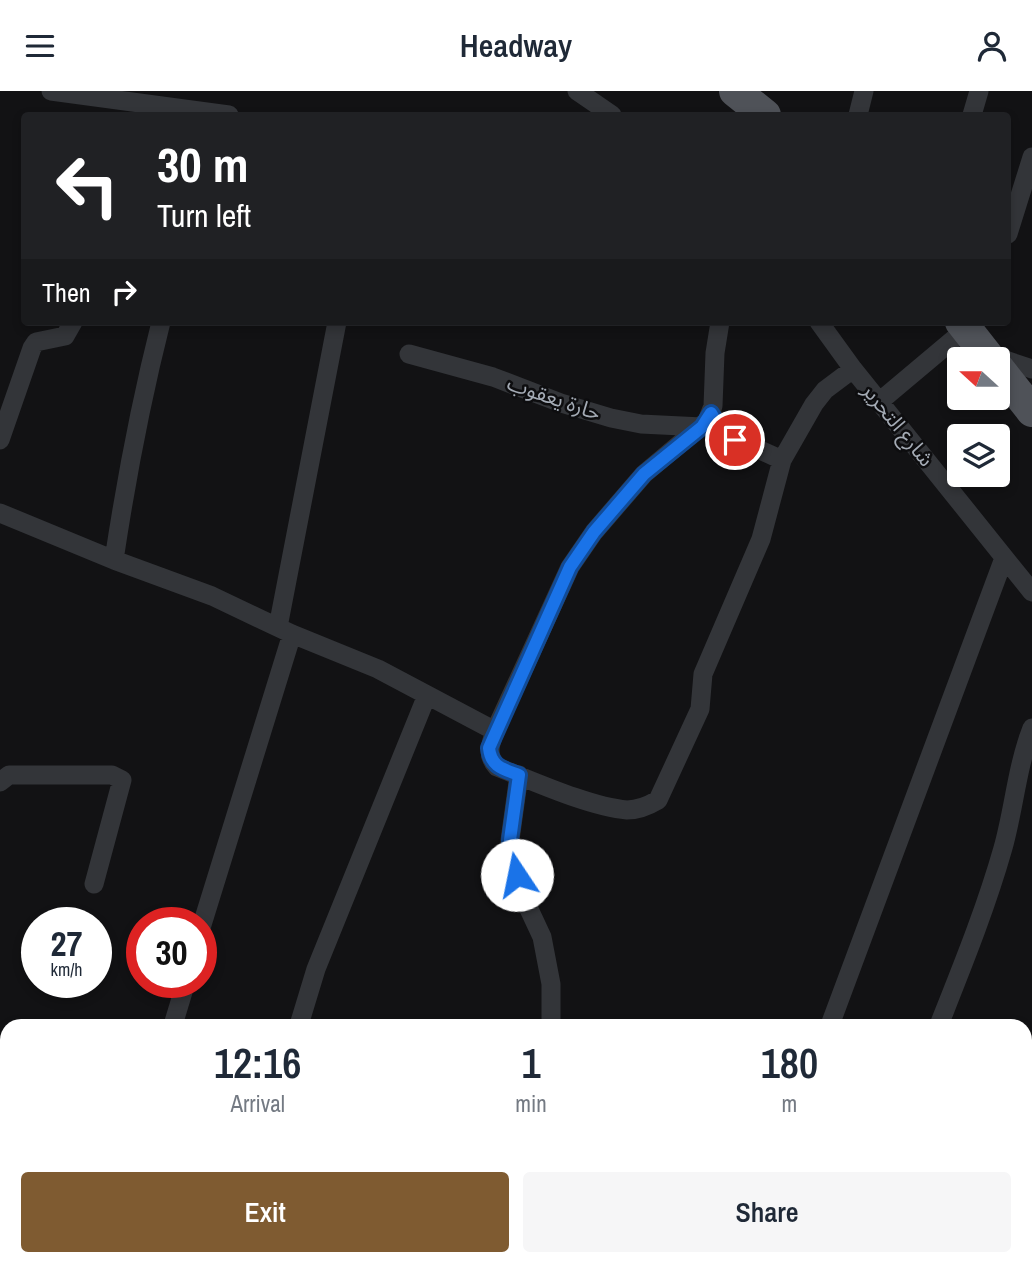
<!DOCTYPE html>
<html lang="en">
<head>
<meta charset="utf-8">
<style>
	:root { --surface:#fff; --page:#f6f6f7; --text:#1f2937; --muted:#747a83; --accent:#7f5b31 }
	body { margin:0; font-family:"Archivo Narrow","Noto Sans Arabic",sans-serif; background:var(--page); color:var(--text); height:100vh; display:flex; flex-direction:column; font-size:26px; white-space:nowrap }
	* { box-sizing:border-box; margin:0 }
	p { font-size:23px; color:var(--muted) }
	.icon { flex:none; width:38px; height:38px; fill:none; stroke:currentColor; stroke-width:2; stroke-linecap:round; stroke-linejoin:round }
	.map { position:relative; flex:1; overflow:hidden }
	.details { position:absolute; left:0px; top:928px; width:1032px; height:247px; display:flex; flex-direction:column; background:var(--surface); border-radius:21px 21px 0 0; box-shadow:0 4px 10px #0003 }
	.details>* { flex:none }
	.hud { position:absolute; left:21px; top:21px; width:990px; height:214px; border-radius:7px; box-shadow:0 4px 10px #0003; background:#202124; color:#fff; overflow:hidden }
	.needle { width:46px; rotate:291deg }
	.controls { position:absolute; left:947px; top:256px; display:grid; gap:14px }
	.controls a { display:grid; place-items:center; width:63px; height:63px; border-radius:7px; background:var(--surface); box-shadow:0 4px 10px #0003; font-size:35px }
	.speed { position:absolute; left:21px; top:816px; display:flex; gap:14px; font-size:35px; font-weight:700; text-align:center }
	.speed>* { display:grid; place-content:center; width:91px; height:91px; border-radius:50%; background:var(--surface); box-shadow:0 4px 10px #0003; line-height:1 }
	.speed small { font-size:18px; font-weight:400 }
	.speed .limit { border:10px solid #d22; background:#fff; color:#111 }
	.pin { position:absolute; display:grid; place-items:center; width:60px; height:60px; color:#fff; margin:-30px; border:4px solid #fff; border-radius:50%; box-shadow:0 2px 7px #0007 }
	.me { position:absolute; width:77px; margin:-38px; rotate:349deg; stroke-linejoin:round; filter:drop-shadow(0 0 5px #0008) }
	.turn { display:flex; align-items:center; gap:24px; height:147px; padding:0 21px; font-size:32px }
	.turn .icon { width:91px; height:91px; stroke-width:2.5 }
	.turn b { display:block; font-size:49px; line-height:60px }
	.then { display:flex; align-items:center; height:66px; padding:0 21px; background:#0003; gap:14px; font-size:26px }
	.eta { display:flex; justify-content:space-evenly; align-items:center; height:119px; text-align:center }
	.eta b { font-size:42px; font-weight:600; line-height:49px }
	.cta { display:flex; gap:14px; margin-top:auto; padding:14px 21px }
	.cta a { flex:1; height:80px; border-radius:7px; background:var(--accent); color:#fff; font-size:28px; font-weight:600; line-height:80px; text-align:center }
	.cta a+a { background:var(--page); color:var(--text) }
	header { display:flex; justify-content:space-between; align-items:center; height:91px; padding:0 21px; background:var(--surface); font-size:32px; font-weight:600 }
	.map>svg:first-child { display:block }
</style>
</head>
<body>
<header><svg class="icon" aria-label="menu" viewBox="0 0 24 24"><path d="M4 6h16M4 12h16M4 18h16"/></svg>Headway<svg class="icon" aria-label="person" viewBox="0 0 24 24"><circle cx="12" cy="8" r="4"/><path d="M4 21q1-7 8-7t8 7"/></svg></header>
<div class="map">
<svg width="1032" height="1173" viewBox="0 0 1032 1173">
	<rect width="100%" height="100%" fill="#121214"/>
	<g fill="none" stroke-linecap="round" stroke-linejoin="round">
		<path stroke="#333539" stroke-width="19" d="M51 0 229 24
			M577 0 612 24
			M858 24 864 0
			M972 24 979 0
			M1008 143 1032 66
			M720 231 715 262 713 315 707 330 644 383 594 441 570 476 495 640C490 654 486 664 497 676 533 690 590 716 627 719 639 719 648 715 658 709L700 618 703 583 761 448 782 369 814 313 825 299 853 278
			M819 231 853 278 1032 501
			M409 263 493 286 561 312 611 327 641 333 702 336
			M990 264 1032 278
			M879 311 973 232
			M711 322 725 343 782 369
			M0 349 32 257 36 251 65 245 73 231
			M0 422 114 469 212 505 292 543 378 578 495 640
			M114 469C126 389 141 310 161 231
			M278 536 337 231
			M519 684 510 749 521 801 542 846 551 893V934
			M0 691 9 684H112L122 689 94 793
			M201 837 292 543
			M173 934 186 891
			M299 934 316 878 427 604
			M830 934 1004 467
			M939 934C962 876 986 817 1003 757 1014 718 1017 675 1032 637
			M0 1044V1173
			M107 1173 108 1167
			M247 1173 248 1167
			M512 1173 513 1167
			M744 1173 746 1167
			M847 1173 849 1167"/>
		<path stroke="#4f5258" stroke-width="32" d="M735 0 765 24
			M961 231 990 268
			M998 277 1032 320"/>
	</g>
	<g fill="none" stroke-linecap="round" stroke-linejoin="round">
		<defs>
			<path id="route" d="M517 784 510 749 519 684C503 678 491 676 489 657L570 476 594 441 644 383 702 336 711 322 719 336 735 349"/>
		</defs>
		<use href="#route" stroke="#114b97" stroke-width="18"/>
		<use href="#route" stroke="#1a73e8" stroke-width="12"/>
	</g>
	<g text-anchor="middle" stroke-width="5" stroke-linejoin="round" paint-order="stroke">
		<g font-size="21" fill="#a4abb5" stroke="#0d0d0f">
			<text transform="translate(554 307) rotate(19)" y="7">حارة يعقوب</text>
			<text transform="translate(898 334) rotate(51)" y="7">شارع التحرير</text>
		</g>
	</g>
</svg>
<div class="controls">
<a><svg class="needle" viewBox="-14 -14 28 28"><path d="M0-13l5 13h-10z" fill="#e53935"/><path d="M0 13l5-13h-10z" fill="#747a83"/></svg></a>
<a><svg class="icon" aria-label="layers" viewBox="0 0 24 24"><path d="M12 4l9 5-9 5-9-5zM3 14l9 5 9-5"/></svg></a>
</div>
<div class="speed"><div>27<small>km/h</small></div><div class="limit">30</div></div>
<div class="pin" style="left:735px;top:349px;background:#d93025"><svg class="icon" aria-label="arrive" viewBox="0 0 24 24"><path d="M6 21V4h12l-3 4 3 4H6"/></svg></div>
<svg class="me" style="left:517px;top:784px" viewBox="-20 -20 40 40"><circle r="19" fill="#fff"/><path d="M0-13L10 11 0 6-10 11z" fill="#1a73e8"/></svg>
<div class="hud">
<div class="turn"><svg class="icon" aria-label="left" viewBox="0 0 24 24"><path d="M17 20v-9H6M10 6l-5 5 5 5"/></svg><div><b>30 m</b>Turn left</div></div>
<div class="then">Then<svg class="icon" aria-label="right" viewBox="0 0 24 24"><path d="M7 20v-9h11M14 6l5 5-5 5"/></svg></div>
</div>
<section class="details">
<div class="eta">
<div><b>12:16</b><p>Arrival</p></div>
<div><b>1</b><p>min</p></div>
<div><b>180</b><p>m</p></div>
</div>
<div class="cta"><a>Exit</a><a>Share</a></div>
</section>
</div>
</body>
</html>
